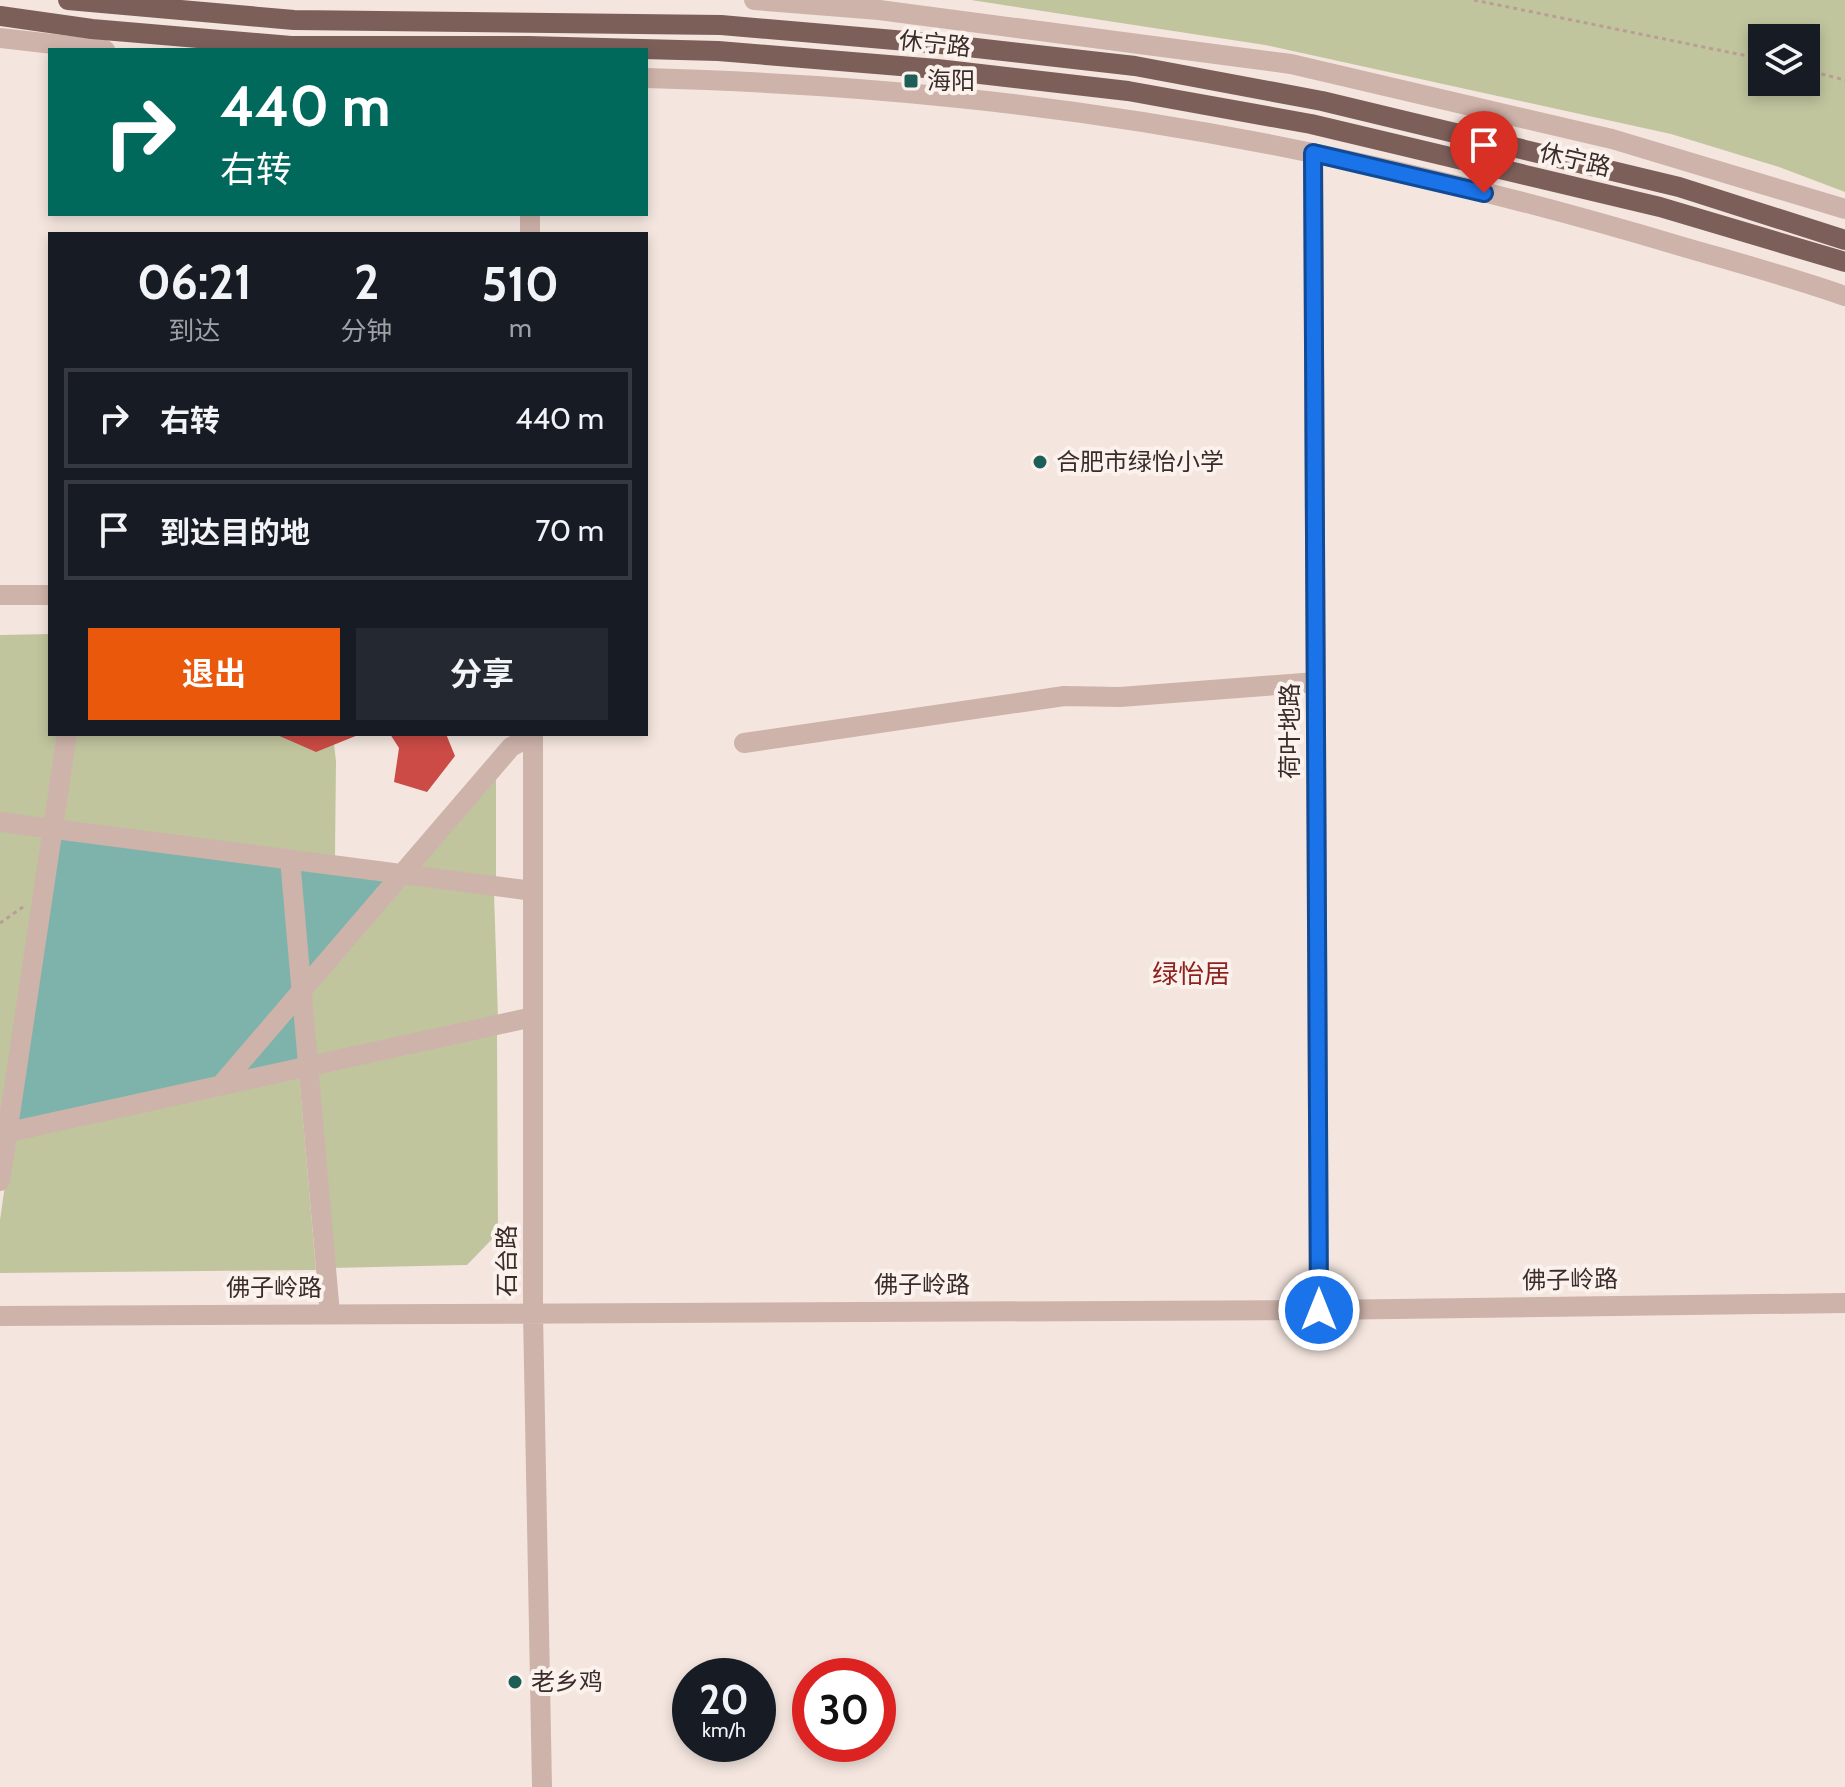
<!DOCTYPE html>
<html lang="zh">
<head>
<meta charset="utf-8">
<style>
	:root { --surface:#171b24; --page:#242831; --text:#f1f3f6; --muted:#9ea1a6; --line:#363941; --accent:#ea580c }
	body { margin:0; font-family:Cabin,"Noto Sans SC",sans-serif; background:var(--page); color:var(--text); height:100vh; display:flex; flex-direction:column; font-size:30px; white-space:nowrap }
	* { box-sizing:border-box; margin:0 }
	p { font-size:26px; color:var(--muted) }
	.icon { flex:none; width:44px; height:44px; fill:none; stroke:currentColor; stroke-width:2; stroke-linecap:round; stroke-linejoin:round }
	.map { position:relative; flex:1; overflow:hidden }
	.details { position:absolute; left:48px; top:232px; width:600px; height:504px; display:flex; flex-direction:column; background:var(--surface); border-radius:0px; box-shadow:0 4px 12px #0003 }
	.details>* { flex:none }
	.hud { position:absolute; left:48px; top:48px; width:600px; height:168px; border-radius:0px; box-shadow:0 4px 12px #0003; background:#00695c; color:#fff; overflow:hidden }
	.tools { position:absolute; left:1748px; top:24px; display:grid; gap:16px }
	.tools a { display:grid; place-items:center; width:72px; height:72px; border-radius:0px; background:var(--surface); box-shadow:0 4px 12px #0003; font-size:40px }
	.speed { position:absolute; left:672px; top:1658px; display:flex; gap:16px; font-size:40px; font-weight:700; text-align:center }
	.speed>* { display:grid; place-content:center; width:104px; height:104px; border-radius:50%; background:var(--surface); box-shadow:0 4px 12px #0003; line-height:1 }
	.speed small { font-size:20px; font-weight:400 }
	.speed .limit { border:12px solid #d22; background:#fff; color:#111 }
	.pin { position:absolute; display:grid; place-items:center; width:68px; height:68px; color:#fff; margin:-82px -34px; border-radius:50% 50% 50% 0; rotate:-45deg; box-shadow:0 0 8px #0007 }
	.pin .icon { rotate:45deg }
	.me { position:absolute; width:88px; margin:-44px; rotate:0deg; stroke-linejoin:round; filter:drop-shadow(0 0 6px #0008) }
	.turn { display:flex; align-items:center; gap:28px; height:168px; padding:0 40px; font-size:36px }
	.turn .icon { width:104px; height:104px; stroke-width:2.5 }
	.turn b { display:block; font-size:56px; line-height:68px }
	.eta { display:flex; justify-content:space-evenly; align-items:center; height:136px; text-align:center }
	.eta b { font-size:48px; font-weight:700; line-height:56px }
	.cta { display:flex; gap:16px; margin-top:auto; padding:16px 40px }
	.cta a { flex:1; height:92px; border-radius:0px; background:var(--accent); color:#fff; font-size:32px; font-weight:700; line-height:92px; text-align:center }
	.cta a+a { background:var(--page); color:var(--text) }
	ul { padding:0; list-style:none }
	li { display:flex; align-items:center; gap:24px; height:100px; margin:0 16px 12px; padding:0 24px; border:4px solid var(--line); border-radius:0px }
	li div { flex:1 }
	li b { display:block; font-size:30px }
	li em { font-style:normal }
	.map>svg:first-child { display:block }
</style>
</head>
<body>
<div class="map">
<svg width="1845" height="1787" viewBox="0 0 1845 1787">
	<rect width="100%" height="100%" fill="#f4e6df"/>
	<path fill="#c0c59e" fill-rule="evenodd" d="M971 0H1845V192L1779 167 1671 134 1265 45ZM1806 38V82H1762V38Z
		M50 634V734H60L46 821 0 815V635Z
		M75 734H290L334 744 336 761 335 857 62 822Z
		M496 775V879L416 867Z
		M0 829 44 835 0 1125Z
		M403 879 494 892 498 1018 312 1058 307 990Z
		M497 1031 498 1233 467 1265 330 1268 313 1072Z
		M299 1074 316 1270 0 1273V1220L12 1136Z"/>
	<path fill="#7db3aa" d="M58 837 283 865 299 1062 16 1125Z
		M297 866 397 877 306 982Z"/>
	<path fill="#cc4b46" d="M275 734H358V735L316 752Z
		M390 734H446L455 756 427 792 394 782 399 748Z"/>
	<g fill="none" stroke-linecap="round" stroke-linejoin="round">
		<path stroke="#ba9d94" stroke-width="3" stroke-dasharray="4 4" stroke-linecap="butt" d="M1474 0 1762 59
			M1806 70 1845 80
			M0 923 23 907"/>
		<path stroke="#ceb3aa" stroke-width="20" d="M754 0 879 10 1291 64 1612 139 1845 209
			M0 38 105 50
			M646 78C750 81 855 87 959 98 1203 123 1446 176 1680 246 1735 262 1791 277 1845 296
			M1313 153 1319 1310
			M530 214V234
			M0 595H50
			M533 734V1313L542 1787
			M744 743 1064 696 1120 697 1316 682
			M0 822 533 891
			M290 859 330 1314
			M221 1085 511 747 533 735
			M0 1134 533 1017
			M0 1181 67 734
			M0 1316 1319 1310 1845 1303"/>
		<path stroke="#7d5f5a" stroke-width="20" d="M68 0 294 20 721 25 941 44 1135 66 1322 101 1679 187 1845 240
			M0 16 92 29 291 46H528L718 51 937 69 1128 91 1311 124 1660 207 1845 262"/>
	</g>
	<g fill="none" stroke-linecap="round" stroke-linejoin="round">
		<defs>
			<path id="route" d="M1319 1310 1313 153 1484 193"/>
		</defs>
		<use href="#route" stroke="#114b97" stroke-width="20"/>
		<use href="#route" stroke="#1a73e8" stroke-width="14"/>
	</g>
	<g fill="#1d5f56" stroke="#fbf2ed" stroke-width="3">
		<rect x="903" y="73" width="16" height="16" rx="4"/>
		<circle cx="1040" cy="462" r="8"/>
		<circle cx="515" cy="1682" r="8"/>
	</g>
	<g text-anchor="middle" stroke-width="8" stroke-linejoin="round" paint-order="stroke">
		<g font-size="24" fill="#3b2c2a" stroke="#fbf2ed">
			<text transform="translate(935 44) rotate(6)" y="8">休宁路</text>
			<text transform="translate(1575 160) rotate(13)" y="8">休宁路</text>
			<text transform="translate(1290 731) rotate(-90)" y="8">荷叶地路</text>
			<text transform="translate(507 1261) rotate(-90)" y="8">石台路</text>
			<text transform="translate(1570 1280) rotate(-1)" y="8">佛子岭路</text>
			<text x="922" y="1293">佛子岭路</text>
			<text x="274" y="1296">佛子岭路</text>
		</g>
		<g font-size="24" fill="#3b2c2a" stroke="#fbf2ed" text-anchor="start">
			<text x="927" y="89">海阳</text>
			<text x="1056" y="470">合肥市绿怡小学</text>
			<text x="531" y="1690">老乡鸡</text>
		</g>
		<g font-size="26" fill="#8f221e" stroke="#fbf2ed">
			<text x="1191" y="983">绿怡居</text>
		</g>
	</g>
</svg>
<div class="tools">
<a><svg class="icon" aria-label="layers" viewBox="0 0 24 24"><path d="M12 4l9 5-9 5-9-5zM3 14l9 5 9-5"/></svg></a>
</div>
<div class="speed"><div>20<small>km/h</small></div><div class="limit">30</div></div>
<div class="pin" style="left:1484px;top:193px;background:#d93025"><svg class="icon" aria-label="arrive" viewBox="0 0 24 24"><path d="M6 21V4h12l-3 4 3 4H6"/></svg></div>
<svg class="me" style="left:1319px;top:1310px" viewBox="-20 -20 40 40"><circle r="17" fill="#1a73e8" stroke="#fff" stroke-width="3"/><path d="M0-11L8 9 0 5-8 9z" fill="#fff"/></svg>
<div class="hud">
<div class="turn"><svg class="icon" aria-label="right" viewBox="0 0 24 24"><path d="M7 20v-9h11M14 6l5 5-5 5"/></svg><div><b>440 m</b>右转</div></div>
</div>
<section class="details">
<div class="eta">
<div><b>06:21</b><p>到达</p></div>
<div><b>2</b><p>分钟</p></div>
<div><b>510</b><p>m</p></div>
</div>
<ul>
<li><svg class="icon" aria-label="right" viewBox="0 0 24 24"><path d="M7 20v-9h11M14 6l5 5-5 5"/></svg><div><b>右转</b></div><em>440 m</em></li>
<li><svg class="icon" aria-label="arrive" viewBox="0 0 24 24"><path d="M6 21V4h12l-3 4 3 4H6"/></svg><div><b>到达目的地</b></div><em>70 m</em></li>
</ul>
<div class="cta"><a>退出</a><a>分享</a></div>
</section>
</div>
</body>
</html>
